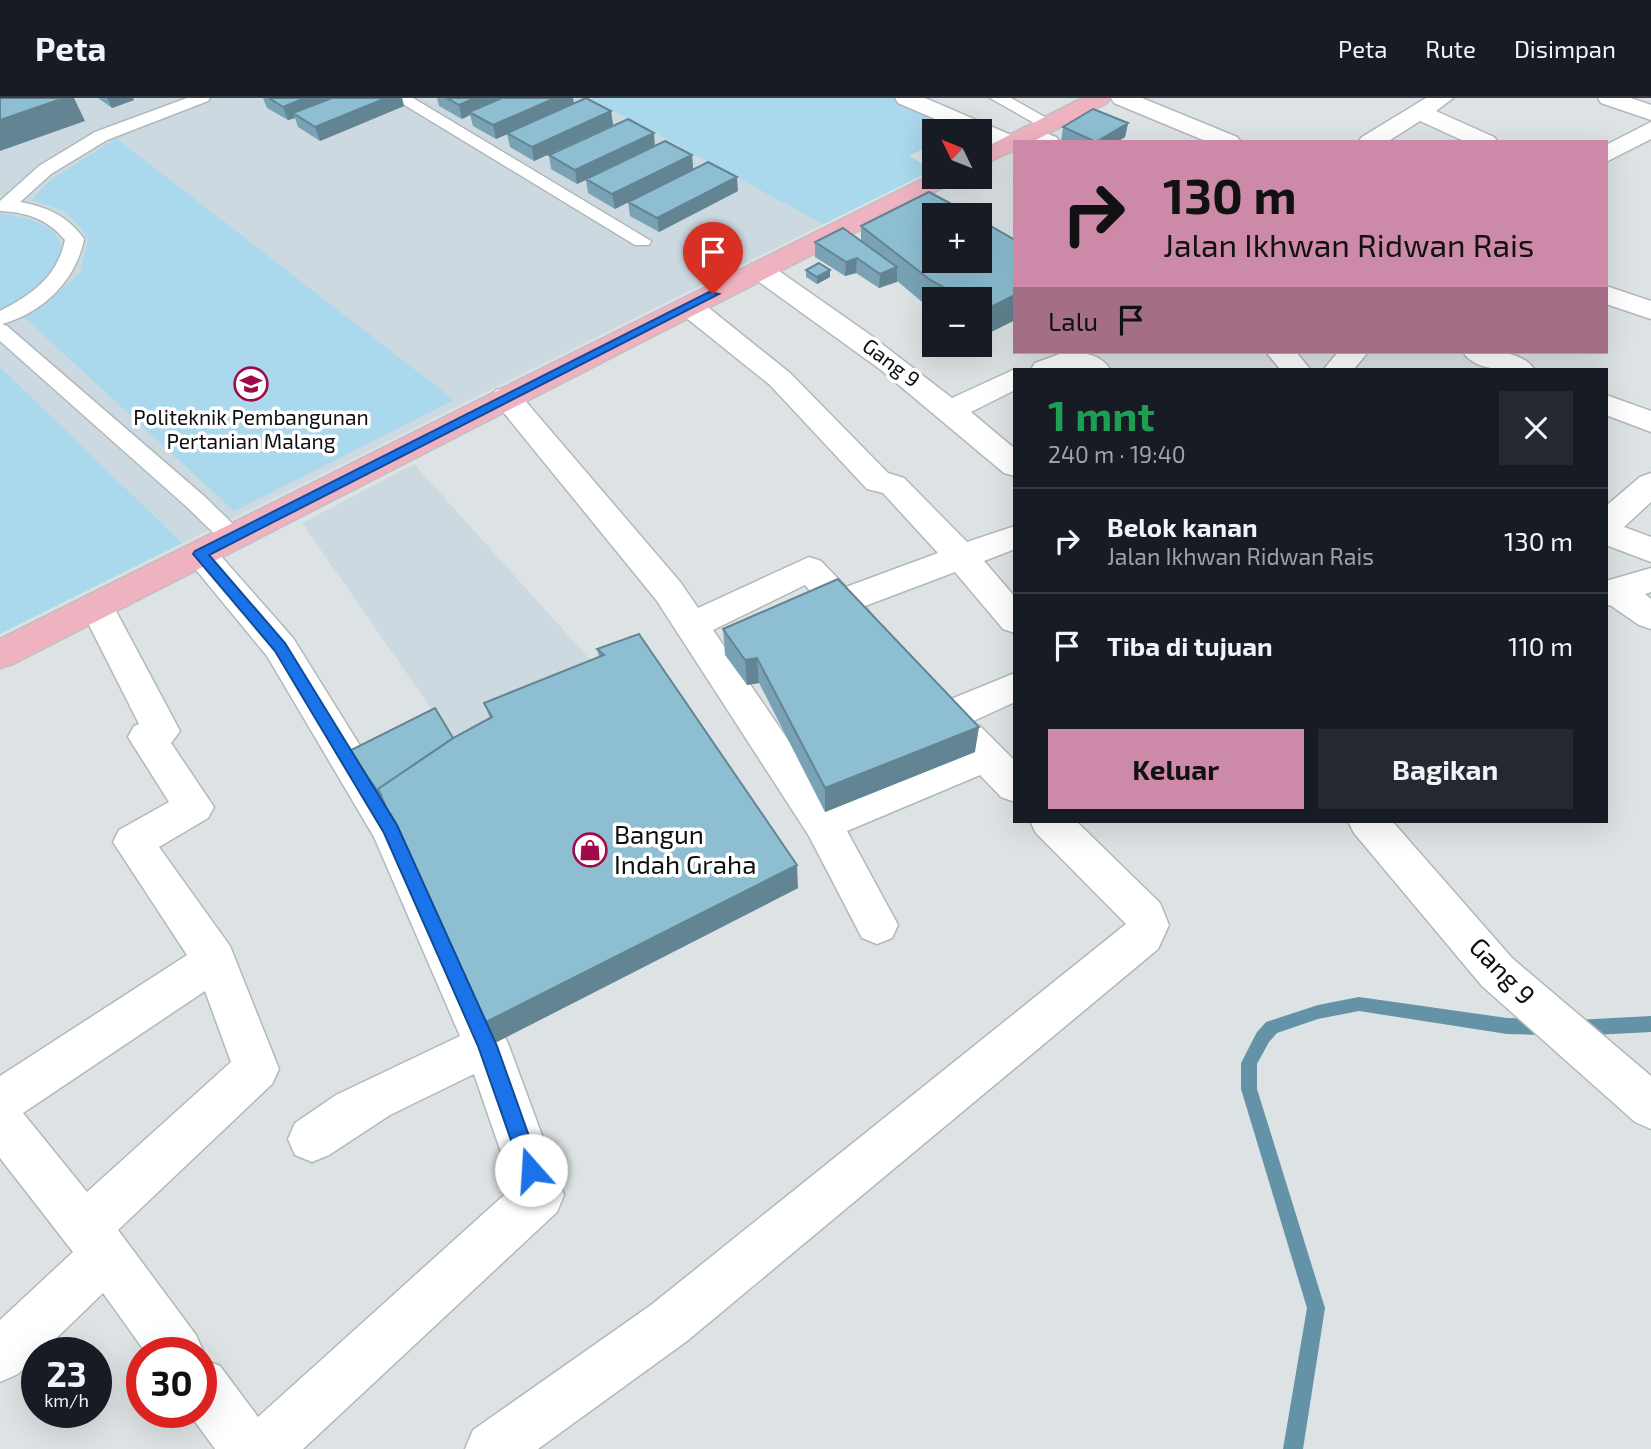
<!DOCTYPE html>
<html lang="id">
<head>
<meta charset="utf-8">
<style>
	:root { --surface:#171b24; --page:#242831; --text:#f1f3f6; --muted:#9ea1a6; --line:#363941; --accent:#cd8aa8 }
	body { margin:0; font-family:"Exo 2",sans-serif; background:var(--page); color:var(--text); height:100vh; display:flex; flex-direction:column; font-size:26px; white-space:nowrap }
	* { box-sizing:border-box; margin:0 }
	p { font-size:23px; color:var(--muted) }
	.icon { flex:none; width:38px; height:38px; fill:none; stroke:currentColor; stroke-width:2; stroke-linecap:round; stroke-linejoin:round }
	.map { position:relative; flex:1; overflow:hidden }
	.details { position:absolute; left:1013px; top:270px; width:595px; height:455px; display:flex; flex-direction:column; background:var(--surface); border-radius:0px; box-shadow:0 7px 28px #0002 }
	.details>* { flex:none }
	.hud { position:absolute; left:1013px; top:42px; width:595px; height:214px; border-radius:0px; box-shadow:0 7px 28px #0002; background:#cd8aa8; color:#111; overflow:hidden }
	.needle { width:46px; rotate:313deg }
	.tools { position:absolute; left:922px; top:21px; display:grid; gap:14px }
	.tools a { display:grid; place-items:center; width:70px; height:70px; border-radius:0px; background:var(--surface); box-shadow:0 7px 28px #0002; font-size:35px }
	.speed { position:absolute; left:21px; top:1239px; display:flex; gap:14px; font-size:35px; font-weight:700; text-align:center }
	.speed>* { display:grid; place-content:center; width:91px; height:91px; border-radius:50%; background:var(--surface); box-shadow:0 7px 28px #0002; line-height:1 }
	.speed small { font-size:18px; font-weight:400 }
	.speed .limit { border:10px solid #d22; background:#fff; color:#111 }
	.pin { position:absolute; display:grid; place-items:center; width:60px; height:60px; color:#fff; margin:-72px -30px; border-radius:50% 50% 50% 0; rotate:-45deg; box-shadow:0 0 7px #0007 }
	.pin .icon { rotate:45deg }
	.me { position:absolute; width:77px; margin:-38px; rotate:341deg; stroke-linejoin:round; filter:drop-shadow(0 0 5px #0008) }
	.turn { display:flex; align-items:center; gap:24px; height:147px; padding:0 35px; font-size:32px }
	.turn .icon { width:91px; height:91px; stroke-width:2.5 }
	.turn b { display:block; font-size:49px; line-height:60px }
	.then { display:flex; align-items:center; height:66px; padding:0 35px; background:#0003; gap:14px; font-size:26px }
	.round { display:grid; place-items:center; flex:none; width:74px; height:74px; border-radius:0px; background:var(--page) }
	.headline { display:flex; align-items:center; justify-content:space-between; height:119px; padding:0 35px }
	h1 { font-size:42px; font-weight:700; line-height:52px; color:#1e9e55 }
	.button { display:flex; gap:14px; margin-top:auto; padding:14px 35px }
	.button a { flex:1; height:80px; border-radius:0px; background:var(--accent); color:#111; font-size:28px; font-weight:700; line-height:80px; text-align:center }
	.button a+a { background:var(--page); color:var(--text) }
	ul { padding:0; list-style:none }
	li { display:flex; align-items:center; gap:21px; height:105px; padding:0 35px; border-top:2px solid var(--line) }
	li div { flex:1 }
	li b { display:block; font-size:26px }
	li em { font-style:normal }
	header { display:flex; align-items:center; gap:42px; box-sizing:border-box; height:98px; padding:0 35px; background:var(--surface); border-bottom:2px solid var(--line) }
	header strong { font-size:33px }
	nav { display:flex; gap:38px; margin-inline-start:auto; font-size:24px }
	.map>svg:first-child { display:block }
</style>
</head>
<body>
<header>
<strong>Peta</strong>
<nav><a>Peta</a><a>Rute</a><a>Disimpan</a></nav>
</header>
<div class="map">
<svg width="1651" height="1351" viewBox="0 0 1651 1351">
	<rect width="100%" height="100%" fill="#dde3e5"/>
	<path fill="#ccd9e0" d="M0 0H895L958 33H934V45L909 58 933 72 0 536Z
		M414 366 603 576 493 946 440 623 302 425Z"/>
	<path fill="#aad8ec" d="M590 0H895L965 30 958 33H934V45L909 58 933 72 823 126Z
		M116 40 454 302 234 413 22 217 51 200 80 175 88 142C71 113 64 112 32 102L47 85Z
		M0 116C32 118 83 135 52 175 39 193 19 203 0 214Z
		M0 269 182 445 0 536Z"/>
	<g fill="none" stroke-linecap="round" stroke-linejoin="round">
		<path fill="#6493a7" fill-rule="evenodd" d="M1359 899 1507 920 1546 921 1552 924 1554 929 1552 934 1546 937 1507 936 1359 913 1318 921 1277 935 1269 944 1257 966V991L1325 1210 1303 1351H1283L1307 1210 1241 991V965L1257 934 1266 924 1318 907Z
			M1651 918V934L1576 938 1570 935 1568 930 1570 925 1576 922Z"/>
		<defs>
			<path id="lane" d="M187 0H210L208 3 107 42 51 76 20 104C47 109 68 118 84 141 76 182 43 215 2 226L7 228 204 398 240 433 244 439 240 445 232 447 224 445 188 410 0 243V213C33 196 57 179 65 142 48 121 26 114 0 113V103L39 68 95 34Z
				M393 0H413L651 143 649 147H635Z
				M990 0H1011L1057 26 1049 31 1043 30Z"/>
			<path id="street" d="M895 0H925L1018 40 1021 44H1015V51L1002 50 980 41V33H963L898 5Z
				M1111 0H1142L1237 39 1241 44H1208L1114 5Z
				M1426 0H1453L1436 13 1494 39 1498 44H1466L1420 23 1387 44H1358L1362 39Z
				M1598 0H1631L1651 7V22L1601 5Z
				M1651 24V41L1606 64V47Z
				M1030 29 1056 39 1060 44C1046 44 1027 48 1018 36L1022 31Z
				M760 164 769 166 869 236 952 300 1015 271H1016L1015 292 971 314 1015 351V378L1004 375 881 272 751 178 747 172 751 166Z
				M1606 188 1651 203V221L1606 206Z
				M689 200 699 202 790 275 888 375 904 380 967 444 1015 428V451L984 463 1015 499V535L1003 531 955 474 865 508 876 524 871 533C842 542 823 507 805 487L713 532 831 705 957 653 948 639 953 631 947 632 934 628 928 618 934 608 1015 575V604L969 625 980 628 1015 663V704L1001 699 980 677 847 733 898 827 892 840 877 846 862 840 809 738 657 503 491 299 496 292 506 290 516 292 681 485 698 510 809 459 821 463 846 489 938 455 883 395 867 391 770 287 679 214 675 208 679 202Z
				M1065 254C1082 254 1101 256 1110 271H1031L1035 265Z
				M1266 254H1296L1310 271H1280Z
				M1338 254H1368L1354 271H1324Z
				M1463 254C1485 254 1520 250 1534 271 1513 272 1476 275 1463 254Z
				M1606 297 1651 313V334L1606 317Z
				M1651 375V404L1624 429 1651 439V464L1606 447V408L1640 379Z
				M200 444 212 448 293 540 405 720 509 948 564 1097 557 1114 303 1351H215L188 1314H201V1255H146L103 1195 41 1255H37V1259L18 1276 0 1284V1222L73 1154 0 1060V978L187 857 113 744 119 732 169 704 128 639 134 628 139 626 80 509 85 500 97 496 109 500 180 633 171 645 214 709 208 720 159 749 230 848 279 971 272 986 118 1132 196 1237 204 1255 202 1261 220 1268 258 1319 513 1089 474 976 390 1017 329 1057 312 1064 295 1057 288 1041 295 1025 336 997 460 938 374 739 267 558 183 456 188 448ZM205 893 231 964 87 1094 23 1015Z
				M1651 470V494L1645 496 1651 501V531L1639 527 1610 507 1606 508V483Z
				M1030 723H1076L1160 805 1169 827 1158 851 687 1243 538 1351H465L473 1332 651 1207 1126 826 1036 735Z
				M1348 723H1392L1512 860 1651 978V1031L1635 1024 1482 888 1354 735Z"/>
			<path id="primary" d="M1082 0H1110L1107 5 1032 44H1015V52L980 68V52Z
				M934 75V79H957L954 84 13 566 0 570V541Z"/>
		</defs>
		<use href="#lane" stroke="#b2b8ba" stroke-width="3"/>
		<use href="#street" stroke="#b2b8ba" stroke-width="3"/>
		<use href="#primary" stroke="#c0c1c1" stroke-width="3"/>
		<use href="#lane" fill="#fff" fill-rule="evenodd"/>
		<use href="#street" fill="#fff" fill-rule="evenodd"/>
		<use href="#primary" fill="#eeb2c0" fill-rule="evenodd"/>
	</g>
	<path fill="#79a3b5" d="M98 0H133L134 2 112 10Z
		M263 0H402L404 8 320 43 298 29 295 20 288 22 267 10Z
		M437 0H573L574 6 611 13 613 27 534 63 510 49 507 36 496 41 473 28 470 17 462 21 439 8Z
		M1128 25 1125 39 1117 44 1061 43 1063 29Z
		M655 48 692 57 693 71 615 111 588 95 586 82 577 86 551 71 549 57Z
		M738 93 659 134 630 118 628 104Z
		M861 128 1015 142V222L981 239 980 238V201H934V212L927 208 897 183 879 190 856 175 845 178 815 159V144L861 143Z
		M806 172H830V179L817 186 806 179Z
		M723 531 975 654 825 714 759 585 747 587 725 557Z
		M639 536 798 790 493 946 482 926 385 707 356 666 349 653 453 640 490 620 484 605 599 559 597 551Z"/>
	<path fill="#638593" d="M64 0H74L85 23 0 53V22Z
		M107 0H133L134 2 112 10Z
		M305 0H345L293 15 295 20 288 22 283 9Z
		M386 0H402L404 8 320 43 315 29Z
		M475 0H511L469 14 470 17 462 21 459 7Z
		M555 0H573L574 7 496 41 493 27Z
		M611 13 613 27 534 63 532 49Z
		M1128 25 1125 39 1117 44H1096Z
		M654 35 655 49 577 86 575 72Z
		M692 57 693 71 615 111 612 96Z
		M737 79 738 93 659 134 657 120Z
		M857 160 856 175 845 178 846 164Z
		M897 169V184L879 190 880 176Z
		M830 172V179L817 186V179Z
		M1015 197V222L981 239 985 212Z
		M757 560 759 585 747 587 745 562Z
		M979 629 975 654 825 714V690Z
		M797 767 798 790 493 946 482 926Z"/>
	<path fill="#8dbed2" stroke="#638593" stroke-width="2" d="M0 0H64L0 22Z
		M269 0H305L283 9Z
		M332 0H386L315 29 293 15Z
		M447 0H475L459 7Z
		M502 0H555L493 27 469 14Z
		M586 0 611 13 532 49 507 35Z
		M1093 11 1128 25 1096 44 1063 29Z
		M628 21 654 35 575 72 549 57Z
		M665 43 692 57 612 96 586 81Z
		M708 64 737 79 657 120 628 104Z
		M929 94 972 117H934V163H980V122L1015 142V197L985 212 980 210V201H965L929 181 861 128Z
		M843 130 897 169 880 176 857 160 846 164 815 144Z
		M819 165 830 172 817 179 806 172Z
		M838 481 979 629 825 690 757 560 745 562 723 531Z
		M639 536 797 767 482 926 378 691 455 639 492 619 484 605 604 557 597 551Z
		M435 610 453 640 378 691 382 699 349 653Z"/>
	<path fill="#1a73e8" stroke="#114b97" stroke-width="2" d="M709 194 719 196 209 457 285 545 397 727 497 948 541 1072 538 1079 531 1082 524 1079 478 948 384 735 275 553 193 456 195 453Z"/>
	<defs>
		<symbol id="university-ring" viewBox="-11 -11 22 22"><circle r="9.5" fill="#fff" stroke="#a20949" stroke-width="1.5"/><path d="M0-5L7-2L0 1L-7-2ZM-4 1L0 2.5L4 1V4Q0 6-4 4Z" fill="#a20949"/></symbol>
		<symbol id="shop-ring" viewBox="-11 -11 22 22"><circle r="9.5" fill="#fff" stroke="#a20949" stroke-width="1.5"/><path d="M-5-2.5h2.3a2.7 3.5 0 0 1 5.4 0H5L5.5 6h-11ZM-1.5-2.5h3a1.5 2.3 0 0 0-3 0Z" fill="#a20949"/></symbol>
	</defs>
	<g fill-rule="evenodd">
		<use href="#university-ring" x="232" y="267" width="38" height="38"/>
		<use href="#shop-ring" x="571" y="733" width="38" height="38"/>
	</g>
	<g text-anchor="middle" stroke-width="7" stroke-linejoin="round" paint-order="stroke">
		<g font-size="21" fill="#0d0f10" stroke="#fff">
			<text transform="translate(891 265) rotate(37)" y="7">Gang 9</text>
		</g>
		<g font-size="21" fill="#0d0f10" stroke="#fff">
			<text x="251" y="327">Politeknik Pembangunan<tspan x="251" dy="24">Pertanian Malang</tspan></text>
		</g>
		<g font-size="26" fill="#0d0f10" stroke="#fff" text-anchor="start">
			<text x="614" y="746">Bangun<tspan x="614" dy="30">Indah Graha</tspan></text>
		</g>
		<g font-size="26" fill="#0d0f10" stroke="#fff">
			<text transform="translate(1502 873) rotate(46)" y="9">Gang 9</text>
		</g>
	</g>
</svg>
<div class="tools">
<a><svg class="needle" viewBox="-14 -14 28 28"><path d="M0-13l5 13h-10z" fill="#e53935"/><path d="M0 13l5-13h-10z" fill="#9ea1a6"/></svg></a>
<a>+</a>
<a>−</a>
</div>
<div class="speed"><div>23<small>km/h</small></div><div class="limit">30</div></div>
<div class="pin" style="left:713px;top:196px;background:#d93025"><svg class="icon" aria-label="arrive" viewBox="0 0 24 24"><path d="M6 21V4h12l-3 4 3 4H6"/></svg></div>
<svg class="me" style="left:531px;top:1072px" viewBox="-20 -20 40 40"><circle r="19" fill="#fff"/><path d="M0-13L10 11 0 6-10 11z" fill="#1a73e8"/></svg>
<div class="hud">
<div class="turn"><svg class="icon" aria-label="right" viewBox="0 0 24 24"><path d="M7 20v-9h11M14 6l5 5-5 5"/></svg><div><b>130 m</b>Jalan Ikhwan Ridwan Rais</div></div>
<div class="then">Lalu<svg class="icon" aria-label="arrive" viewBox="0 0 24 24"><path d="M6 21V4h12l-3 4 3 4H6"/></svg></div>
</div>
<section class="details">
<div class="headline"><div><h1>1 mnt</h1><p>240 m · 19:40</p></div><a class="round"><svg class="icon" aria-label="close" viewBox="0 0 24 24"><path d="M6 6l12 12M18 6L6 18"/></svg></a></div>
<ul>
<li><svg class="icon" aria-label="right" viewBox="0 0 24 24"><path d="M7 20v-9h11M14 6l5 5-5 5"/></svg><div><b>Belok kanan</b><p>Jalan Ikhwan Ridwan Rais</p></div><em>130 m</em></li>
<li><svg class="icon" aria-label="arrive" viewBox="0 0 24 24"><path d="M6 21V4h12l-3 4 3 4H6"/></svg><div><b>Tiba di tujuan</b></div><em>110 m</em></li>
</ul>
<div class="button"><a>Keluar</a><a>Bagikan</a></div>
</section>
</div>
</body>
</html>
